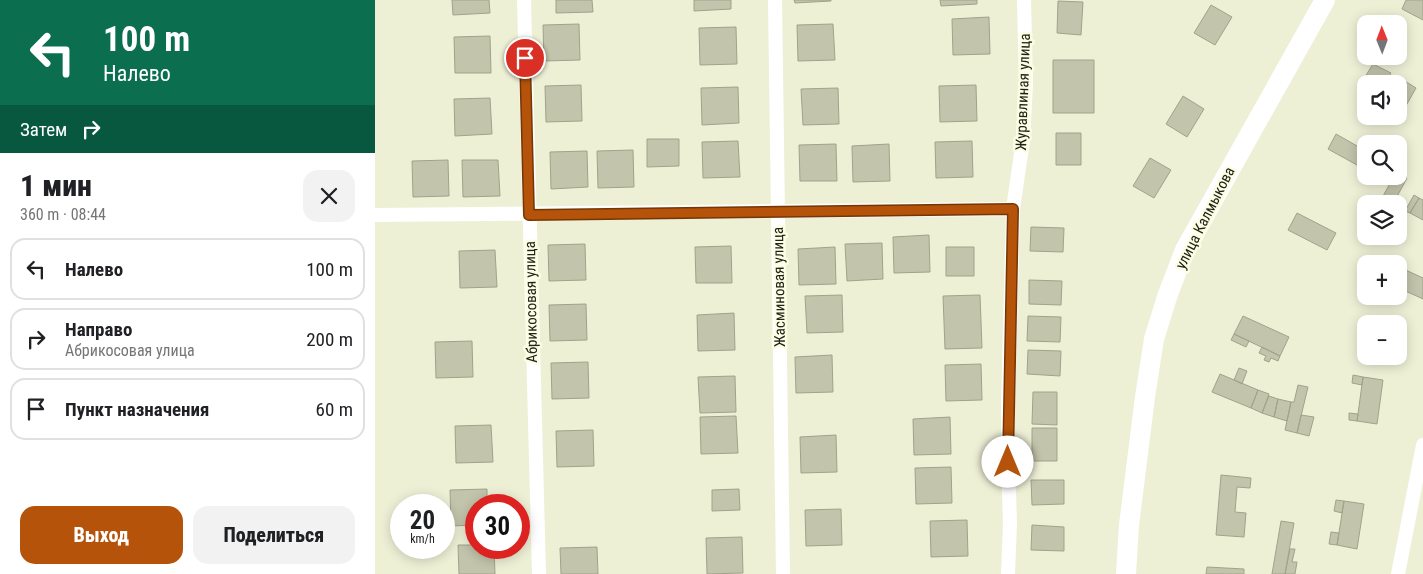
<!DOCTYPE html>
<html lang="ru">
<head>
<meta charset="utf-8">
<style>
	:root { --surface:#fff; --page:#f2f2f2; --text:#202124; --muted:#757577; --line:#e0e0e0; --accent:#b45309 }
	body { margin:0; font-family:"Roboto Condensed",sans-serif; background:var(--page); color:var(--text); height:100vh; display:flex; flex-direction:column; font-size:19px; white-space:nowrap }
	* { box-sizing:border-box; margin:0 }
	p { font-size:16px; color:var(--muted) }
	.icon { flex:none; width:28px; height:28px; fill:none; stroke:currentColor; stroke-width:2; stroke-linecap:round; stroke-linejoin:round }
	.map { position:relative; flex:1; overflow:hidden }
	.side { display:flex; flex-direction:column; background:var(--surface); width:375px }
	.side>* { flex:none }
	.top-card { background:#0b6e4f; color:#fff; overflow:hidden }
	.needle { width:32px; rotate:359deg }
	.fabs { position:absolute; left:982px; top:15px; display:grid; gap:10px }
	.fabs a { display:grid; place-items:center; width:50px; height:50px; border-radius:10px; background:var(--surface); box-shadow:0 2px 12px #0003; font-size:25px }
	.speed { position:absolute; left:15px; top:494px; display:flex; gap:10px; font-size:25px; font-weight:700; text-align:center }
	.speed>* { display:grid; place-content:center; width:65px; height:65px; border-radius:50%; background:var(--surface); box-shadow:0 2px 12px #0003; line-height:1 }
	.speed small { font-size:12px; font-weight:400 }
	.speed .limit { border:8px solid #d22; background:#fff; color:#111 }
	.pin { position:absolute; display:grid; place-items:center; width:42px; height:42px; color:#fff; margin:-21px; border:2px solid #fff; border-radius:50%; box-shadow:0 1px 5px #0007 }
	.me { position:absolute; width:55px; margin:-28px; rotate:0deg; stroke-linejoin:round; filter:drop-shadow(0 0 4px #0008) }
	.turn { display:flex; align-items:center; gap:18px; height:105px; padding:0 20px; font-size:22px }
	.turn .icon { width:65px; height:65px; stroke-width:2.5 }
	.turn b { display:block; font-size:35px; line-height:42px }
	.then { display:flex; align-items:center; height:48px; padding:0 20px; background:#0003; gap:10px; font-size:19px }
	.round { display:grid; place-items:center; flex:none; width:52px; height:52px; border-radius:15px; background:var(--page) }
	.head { display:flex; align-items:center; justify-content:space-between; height:85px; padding:0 20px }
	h1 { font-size:30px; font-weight:800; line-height:38px }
	.button { display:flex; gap:10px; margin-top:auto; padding:10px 20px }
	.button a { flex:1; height:58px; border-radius:15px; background:var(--accent); color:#fff; font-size:20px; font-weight:800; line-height:58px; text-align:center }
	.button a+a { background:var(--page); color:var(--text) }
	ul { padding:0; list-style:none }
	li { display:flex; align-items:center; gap:15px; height:62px; margin:0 10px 8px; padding:0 10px; border:2px solid var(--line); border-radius:15px }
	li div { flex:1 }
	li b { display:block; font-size:19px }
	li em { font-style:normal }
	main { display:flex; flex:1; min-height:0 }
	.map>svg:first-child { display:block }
</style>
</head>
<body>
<main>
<section class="side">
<div class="top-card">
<div class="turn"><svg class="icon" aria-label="left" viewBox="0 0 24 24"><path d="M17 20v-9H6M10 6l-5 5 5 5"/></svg><div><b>100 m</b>Налево</div></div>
<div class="then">Затем<svg class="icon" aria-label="right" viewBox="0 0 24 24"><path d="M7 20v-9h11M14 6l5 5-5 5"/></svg></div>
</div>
<div class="head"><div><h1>1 мин</h1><p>360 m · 08:44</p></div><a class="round"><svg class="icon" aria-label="close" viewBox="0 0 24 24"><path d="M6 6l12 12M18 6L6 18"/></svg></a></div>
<ul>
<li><svg class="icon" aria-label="left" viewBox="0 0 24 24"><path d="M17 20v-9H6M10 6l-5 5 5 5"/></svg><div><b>Налево</b></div><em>100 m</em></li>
<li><svg class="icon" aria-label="right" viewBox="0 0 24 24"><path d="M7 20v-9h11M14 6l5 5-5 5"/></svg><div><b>Направо</b><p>Абрикосовая улица</p></div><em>200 m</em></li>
<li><svg class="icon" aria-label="arrive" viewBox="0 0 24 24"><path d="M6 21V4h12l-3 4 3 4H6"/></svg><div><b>Пункт назначения</b></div><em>60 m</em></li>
</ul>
<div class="button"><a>Выход</a><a>Поделиться</a></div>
</section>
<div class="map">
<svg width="1048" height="574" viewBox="0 0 1048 574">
	<rect width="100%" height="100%" fill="#eef0d6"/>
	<path fill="#c2c4ab" stroke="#a0a28a" d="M77 0H114L115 13 78 15Z
		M181 0H217L218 12 181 13Z
		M319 0H356V9L319 11Z
		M419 0H456V1L420 3Z
		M565 0H602V4L566 6Z
		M1031 0H1048V20L1027 9Z
		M683 1 708 2 706 35 682 33Z
		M836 5 857 17 840 45 819 33Z
		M614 17 615 54 578 55 577 19Z
		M204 24 205 60 169 61 168 25Z
		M458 24 460 60 423 61 422 25Z
		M361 27 362 64 325 65 324 28Z
		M115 36 116 73H80L79 37Z
		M678 60H719V113H678Z
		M998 64 1016 73 1012 79 1020 84H991V91L984 87Z
		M1025 78 1041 88 1028 111 1024 109V84H1022Z
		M206 85 207 121 171 122 170 86Z
		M601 85 602 121 565 122 564 86Z
		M363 87 364 123 327 125 326 88Z
		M463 88 464 124 428 125 426 89Z
		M808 96 829 109 812 137 791 124Z
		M115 98 117 134 80 136 79 99Z
		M681 133H706V165H681Z
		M961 134 991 151V170L953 149Z
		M272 139H304V166L272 167Z
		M363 141 365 177 328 178 327 142Z
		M597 141 598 177 561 178 560 142Z
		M461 144 462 181H425L424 145Z
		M514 144 515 181 478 182 477 146Z
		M258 150 259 187 223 188 222 151Z
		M212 151 213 187 176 189 175 152Z
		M775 158 796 170 779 198 758 186Z
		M73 160 74 196 38 197 37 161Z
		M87 160H123L125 196 88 197Z
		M1024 174 1032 178 1018 204H1016L1007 198 1019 176H1024Z
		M1039 195 1044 198 1035 213 1030 211Z
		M1044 198 1048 200V220L1035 213Z
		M922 213 961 233 952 250 913 230Z
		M656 227 689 228 688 252 655 251Z
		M554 235 555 272 519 273 518 237Z
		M507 243 508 279 472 281 470 244Z
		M210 244 211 280 174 281 173 245Z
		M356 246 357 283H321L320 247Z
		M460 247 461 284 424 285 423 249Z
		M571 247H599V276H571Z
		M120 250 122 287 85 288 84 251Z
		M1024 267 1048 278V299L1024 288Z
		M654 280 687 281 686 305 654 304Z
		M467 295 468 332 432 333 430 296Z
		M605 295 607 348 570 349 568 296Z
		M211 304 212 340 175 341 174 305Z
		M359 313 360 350 323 351 322 315Z
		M653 316 686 317 685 342 652 341Z
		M868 316 914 337 905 356 859 334Z
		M859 334 874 341 871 347 856 340Z
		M97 341 98 377 61 378 60 342Z
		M887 347 905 356 903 361 896 358 894 362 889 360 891 356 884 353Z
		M653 350 686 351 685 376 652 374Z
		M457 355 458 392 421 393 420 357Z
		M213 362 214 398 177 399 176 363Z
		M606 364 607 400 571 401 570 365Z
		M864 368 872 371 867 384 859 380Z
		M845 374 883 390 876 408 837 392Z
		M978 375 988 377 987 385 977 383Z
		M360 376 361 412 325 413 323 377Z
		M988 377 1008 380 1002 424 982 421Z
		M923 385 933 387 922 433 910 430 916 402H919Z
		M883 390 894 394 887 413 876 408Z
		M658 392H682V425L657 424Z
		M894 396 903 399 899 417 887 413Z
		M903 399 916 402 912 421 899 417Z
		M974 413 983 414 982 421 974 420Z
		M926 415 939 417 934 436 922 433Z
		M361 416 363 453 326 454 325 417Z
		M575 417 576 454 539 455 538 419Z
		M116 425 118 462 81 463 80 426Z
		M657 428H682V461H657Z
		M218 430 219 466 182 467 181 431Z
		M461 435 462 472 426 473 425 437Z
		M576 467 577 503 541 504 540 468Z
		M846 475 876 478 875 488 862 487 860 512 871 513 869 537 841 535Z
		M656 480H689V504L657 505Z
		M112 489V505H101V525L76 526 75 490Z
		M364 489 365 510 337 511V490Z
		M961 500 969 501 967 513 959 511Z
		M969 501 989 504 982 549 962 545Z
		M466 509 467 545 431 546 430 510Z
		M592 520 593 556 556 557 555 521Z
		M906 521 919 523 910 574H897Z
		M657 525 689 527V551L656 550Z
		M956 532 964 533 962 545 954 544Z
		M367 537 368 573 332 574 331 538Z
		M83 545H101V548H119L120 574H84Z
		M222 547 223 574H186L185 548Z
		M915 549H920L917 562H922L920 574H910Z
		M832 567 869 569V574H831Z"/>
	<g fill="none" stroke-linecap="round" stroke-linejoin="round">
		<path stroke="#fff" stroke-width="14" d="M149 0 164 574
			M400 0 408 574
			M0 215 638 209
			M633 574 635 523 633 462V407L638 209 648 140 651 83 649 0
			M1023 574 1048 445"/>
		<path stroke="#fff" stroke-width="20" d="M751 574 754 525 770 397 779 339 793 294 810 250 950 0"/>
	</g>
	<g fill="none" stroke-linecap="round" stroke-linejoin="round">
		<defs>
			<path id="route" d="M150 58 154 215 638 209 633 462"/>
		</defs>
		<use href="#route" stroke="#753606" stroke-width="12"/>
		<use href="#route" stroke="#b45309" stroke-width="9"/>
	</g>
	<g text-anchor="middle" stroke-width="5" stroke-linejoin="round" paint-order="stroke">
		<g font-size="15" fill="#212118" stroke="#fbfee3">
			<text transform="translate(648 92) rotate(-88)" y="5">Журавлиная улица</text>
			<text transform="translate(830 218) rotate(-63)" y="5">улица Калмыкова</text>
			<text transform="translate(404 287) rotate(-91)" y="5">Жасминовая улица</text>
			<text transform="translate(156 302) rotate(-91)" y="5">Абрикосовая улица</text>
		</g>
	</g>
</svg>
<div class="fabs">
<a><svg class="needle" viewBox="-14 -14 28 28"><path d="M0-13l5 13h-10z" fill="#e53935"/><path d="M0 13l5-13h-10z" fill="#757577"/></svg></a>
<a><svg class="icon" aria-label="sound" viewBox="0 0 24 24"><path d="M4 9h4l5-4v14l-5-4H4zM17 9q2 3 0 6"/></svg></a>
<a><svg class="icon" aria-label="search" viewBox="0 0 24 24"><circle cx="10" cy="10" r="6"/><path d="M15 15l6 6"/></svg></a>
<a><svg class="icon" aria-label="layers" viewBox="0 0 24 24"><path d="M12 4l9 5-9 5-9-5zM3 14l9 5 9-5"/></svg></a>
<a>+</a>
<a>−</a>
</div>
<div class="speed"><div>20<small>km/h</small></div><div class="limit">30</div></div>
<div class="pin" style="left:150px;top:58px;background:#d93025"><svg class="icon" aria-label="arrive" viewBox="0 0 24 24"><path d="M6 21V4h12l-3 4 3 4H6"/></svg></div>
<svg class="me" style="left:633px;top:462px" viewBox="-20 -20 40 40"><circle r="19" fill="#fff"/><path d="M0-13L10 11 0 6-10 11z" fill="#b45309"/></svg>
</div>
</main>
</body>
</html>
